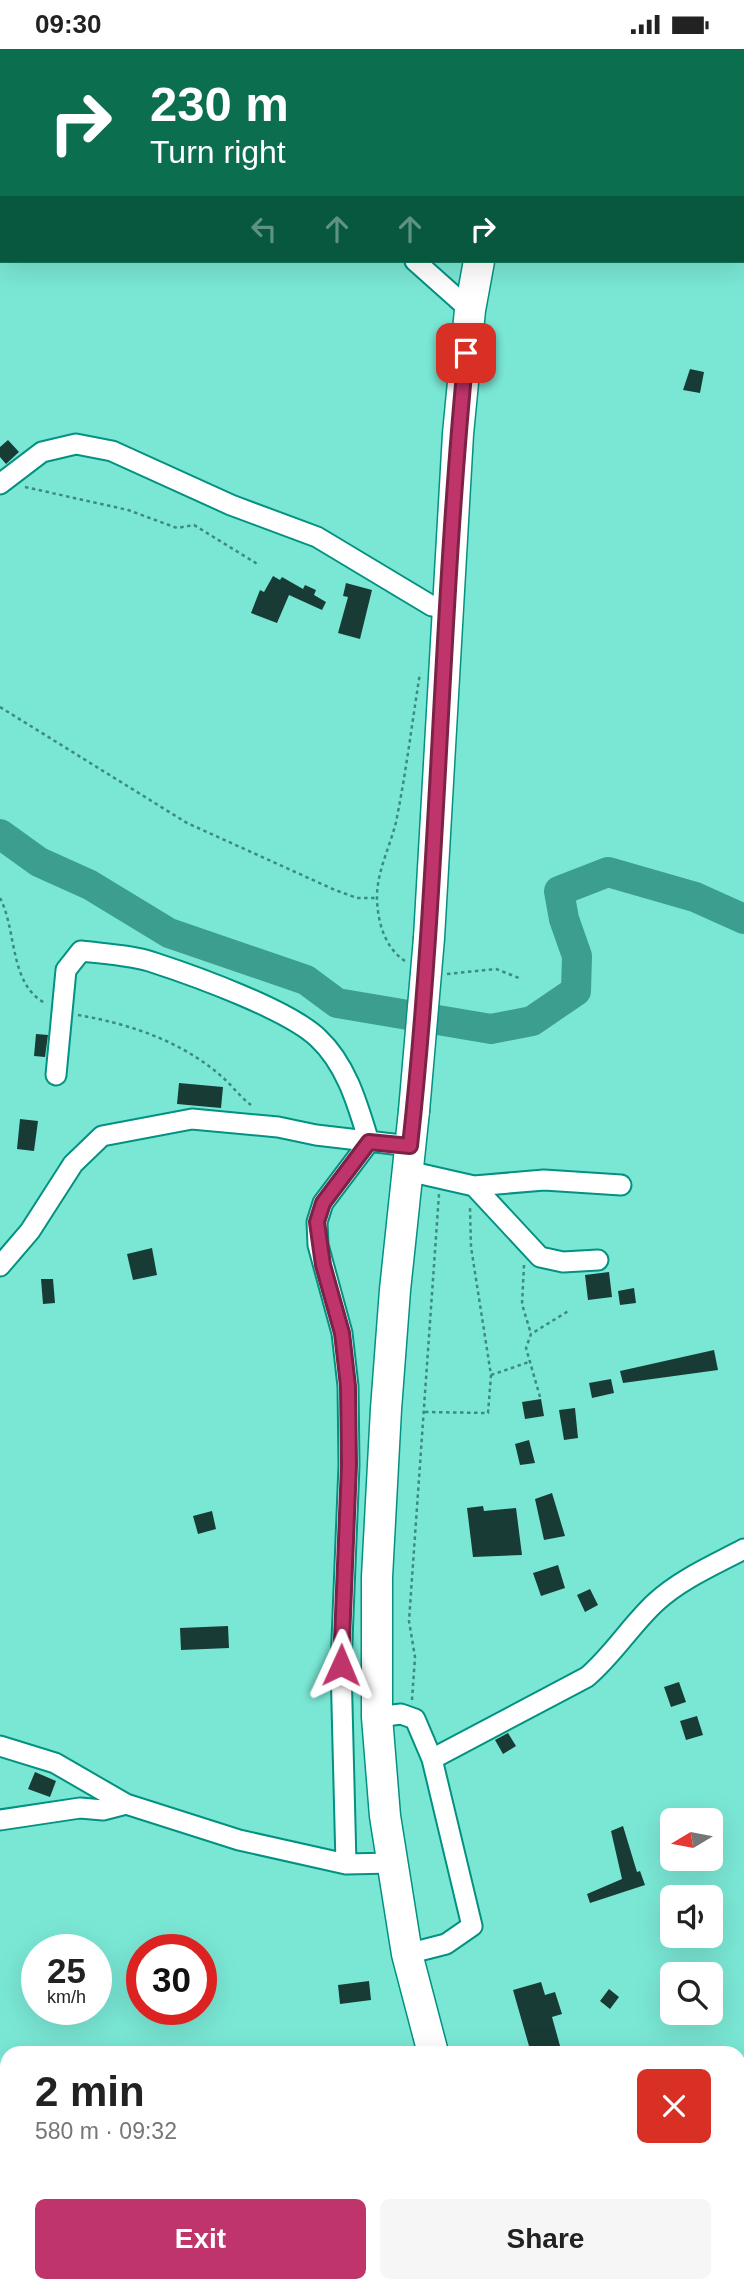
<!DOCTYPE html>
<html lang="en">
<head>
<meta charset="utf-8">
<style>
	:root { --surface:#fff; --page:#f6f6f6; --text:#222; --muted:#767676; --accent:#bf346b }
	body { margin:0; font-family:Arial,sans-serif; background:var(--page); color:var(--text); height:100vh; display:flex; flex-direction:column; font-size:26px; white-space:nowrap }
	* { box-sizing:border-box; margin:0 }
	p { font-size:23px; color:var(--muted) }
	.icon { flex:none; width:38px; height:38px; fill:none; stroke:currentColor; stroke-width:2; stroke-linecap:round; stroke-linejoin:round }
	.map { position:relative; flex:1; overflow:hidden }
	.sheet { position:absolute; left:0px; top:1997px; width:746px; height:247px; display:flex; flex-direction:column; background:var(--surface); border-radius:21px 21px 0 0; box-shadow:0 7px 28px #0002 }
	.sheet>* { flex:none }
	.guide { position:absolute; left:0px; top:0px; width:746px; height:214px; box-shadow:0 7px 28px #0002; background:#0b6e4f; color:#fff; overflow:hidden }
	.needle { width:46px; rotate:260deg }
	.tools { position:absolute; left:660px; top:1759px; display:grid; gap:14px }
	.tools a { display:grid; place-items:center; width:63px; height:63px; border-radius:10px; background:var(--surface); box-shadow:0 7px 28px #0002; font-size:35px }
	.speed { position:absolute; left:21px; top:1885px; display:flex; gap:14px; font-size:35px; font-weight:700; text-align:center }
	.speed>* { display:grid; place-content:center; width:91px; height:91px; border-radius:50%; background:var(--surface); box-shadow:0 7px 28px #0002; line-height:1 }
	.speed small { font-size:18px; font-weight:400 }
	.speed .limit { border:10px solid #d22; background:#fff; color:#111 }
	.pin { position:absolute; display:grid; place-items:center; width:60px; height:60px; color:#fff; margin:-30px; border-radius:14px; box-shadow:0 4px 10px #0006 }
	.me { position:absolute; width:77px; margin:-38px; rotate:1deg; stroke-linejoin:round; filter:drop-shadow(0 0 5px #0008) }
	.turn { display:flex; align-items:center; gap:24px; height:147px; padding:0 35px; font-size:32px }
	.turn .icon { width:91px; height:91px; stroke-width:2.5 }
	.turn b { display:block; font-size:49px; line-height:60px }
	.lanes { display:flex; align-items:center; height:66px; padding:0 35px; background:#0003; justify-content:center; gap:35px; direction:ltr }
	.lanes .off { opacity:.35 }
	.round { display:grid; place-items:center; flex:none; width:74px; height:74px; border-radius:10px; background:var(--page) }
	.head { display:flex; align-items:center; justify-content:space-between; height:119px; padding:0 35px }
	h1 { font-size:42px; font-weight:700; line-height:52px }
	.button { display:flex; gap:14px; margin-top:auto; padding:14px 35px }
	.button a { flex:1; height:80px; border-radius:10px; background:var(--accent); color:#fff; font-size:28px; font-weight:700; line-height:80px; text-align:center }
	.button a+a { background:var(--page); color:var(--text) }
	.status { display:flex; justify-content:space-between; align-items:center; height:49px; padding:0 35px; background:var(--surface); direction:ltr }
	.status svg { height:19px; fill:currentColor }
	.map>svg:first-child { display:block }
</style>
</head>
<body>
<div class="status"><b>09:30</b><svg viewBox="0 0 49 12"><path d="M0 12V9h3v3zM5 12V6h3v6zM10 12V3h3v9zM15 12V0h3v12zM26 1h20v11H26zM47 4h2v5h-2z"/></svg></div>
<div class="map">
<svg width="744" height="2242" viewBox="0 0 744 2242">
	<rect width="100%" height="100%" fill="#7ae7d5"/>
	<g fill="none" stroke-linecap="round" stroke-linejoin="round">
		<path stroke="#3b9e8e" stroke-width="30" d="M0 785 39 813 90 836 169 884 306 931 337 954 491 980 532 972 576 942 577 907 564 870 559 842 608 823 695 848 744 870"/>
	</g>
	<path fill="#183b36" d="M690 320 704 323 700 344 683 341Z
		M8 391 19 403 6 415 0 408V398Z
		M273 527 280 531 282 528 303 540 305 536 316 541 314 546 326 553 322 561 289 546 277 574 251 564 260 541 264 543Z
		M346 534 372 541 360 590 338 584 348 548 343 547Z
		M36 985 48 986 45 1008 34 1007Z
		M179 1034 223 1038 221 1059 177 1055Z
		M20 1070 38 1072 34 1102 17 1100Z
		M152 1199 157 1226 133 1231 127 1205Z
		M609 1223 612 1248 588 1251 585 1226Z
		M41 1230H53L55 1254 43 1255Z
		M634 1239 636 1254 620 1256 618 1242Z
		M714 1301 718 1321 623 1334 620 1322Z
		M611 1330 614 1344 592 1349 589 1334Z
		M541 1350 544 1367 525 1370 522 1353Z
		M575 1359 578 1389 564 1391 559 1361Z
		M529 1391 535 1414 520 1416 515 1395Z
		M552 1444 565 1487 544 1491 535 1450Z
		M483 1457 484 1462 516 1459 522 1506 473 1508 467 1459Z
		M212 1462 216 1480 198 1485 193 1467Z
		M558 1516 565 1539 541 1547 533 1524Z
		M590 1540 598 1556 585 1563 577 1546Z
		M228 1577 229 1599 181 1601 180 1579Z
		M679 1633 686 1653 671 1658 664 1638Z
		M697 1667 703 1686 686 1691 680 1672Z
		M508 1684 516 1697 503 1705 495 1691Z
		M35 1723 56 1732 50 1748 28 1740Z
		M623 1777 637 1823 640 1822 645 1836 590 1854 587 1845 622 1830 611 1782Z
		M369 1932 371 1951 340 1955 338 1936Z
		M541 1933 545 1946 555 1943 562 1965 552 1968 562 2004H531L513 1941Z
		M609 1940 619 1948 610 1960 600 1952Z"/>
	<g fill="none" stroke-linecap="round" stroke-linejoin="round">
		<defs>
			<path id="minor" d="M239 0 241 2
				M415 212 470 261
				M0 435 42 403 76 395 112 402 231 456 317 488 432 557 447 560
				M56 1026 66 921 81 902C105 905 132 906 155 914 195 927 289 961 318 989 347 1016 358 1057 369 1093L323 1154 317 1173 318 1196 342 1284 348 1337 349 1416 341 1616 346 1815
				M408 1122 474 1137 544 1131 621 1136
				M474 1137 540 1208 563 1213 598 1211
				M0 1217 30 1182 73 1115 102 1087 192 1070 278 1078 316 1086 410 1097
				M377 1668 401 1665 415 1670 432 1710 472 1877 446 1895 407 1905
				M0 1697 55 1714 126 1755 239 1791 346 1815 393 1814
				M432 1710 587 1628C613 1606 631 1576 656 1553 681 1530 714 1516 744 1500
				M0 1771 80 1759 103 1761 126 1755
				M738 2130H744
				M115 2236 122 2242
				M448 2236 450 2242
				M34 2242 58 2236
				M228 2242 243 2236"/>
			<path id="highway" d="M536 2 537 0
				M429 889 458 385 470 261 479 212
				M414 1062 395 1241 386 1360 377 1528V1668L385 1767 407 1905 433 2004
				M518 2236 520 2242"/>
		</defs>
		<use href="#minor" stroke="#039181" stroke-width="23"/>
		<use href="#highway" stroke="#039181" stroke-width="33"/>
		<path stroke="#3c8b7e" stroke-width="2.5" stroke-dasharray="3.5 3.5" stroke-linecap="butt" d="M25 438 128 461 177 479 194 476 259 516
			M0 658 187 774 335 841 357 849H377
			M0 849C17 881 9 935 45 954
			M405 912C385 899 378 874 377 851 376 824 390 798 396 773 406 724 412 674 420 624
			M447 925 496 920 519 929
			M78 966C129 975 179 991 220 1026 231 1035 239 1047 251 1056
			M524 1216 522 1255 531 1285
			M491 1326 529 1313
			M540 1348 526 1299 531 1285 570 1261
			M425 1363 488 1364 491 1326 471 1198 470 1159
			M412 1651 415 1608 409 1572 439 1145"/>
		<use href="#minor" stroke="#fff" stroke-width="19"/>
		<use href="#highway" stroke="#fff" stroke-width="30"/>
		<defs>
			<path id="highway-bridge" d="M414 1062 429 889"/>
		</defs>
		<use href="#highway-bridge" stroke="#039181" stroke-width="33" stroke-linecap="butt"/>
		<use href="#highway-bridge" stroke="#fff" stroke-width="30"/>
	</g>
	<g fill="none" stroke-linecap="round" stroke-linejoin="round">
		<defs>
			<path id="route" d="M341 1616 349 1416 348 1337 342 1284 323 1216 317 1173 323 1154 369 1093 410 1097C439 833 440 568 466 304"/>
		</defs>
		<use href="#route" stroke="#7c2246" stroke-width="18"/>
		<use href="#route" stroke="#bf346b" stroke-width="12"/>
	</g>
</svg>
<div class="tools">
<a><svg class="needle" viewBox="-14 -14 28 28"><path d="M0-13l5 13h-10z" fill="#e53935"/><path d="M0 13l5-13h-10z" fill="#767676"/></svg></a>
<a><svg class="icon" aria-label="sound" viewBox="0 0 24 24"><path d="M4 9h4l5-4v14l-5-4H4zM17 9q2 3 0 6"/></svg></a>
<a><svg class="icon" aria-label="search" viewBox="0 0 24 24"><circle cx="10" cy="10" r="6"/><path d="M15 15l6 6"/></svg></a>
</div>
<div class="speed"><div>25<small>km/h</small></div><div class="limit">30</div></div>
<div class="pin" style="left:466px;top:304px;background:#d93025"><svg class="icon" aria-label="arrive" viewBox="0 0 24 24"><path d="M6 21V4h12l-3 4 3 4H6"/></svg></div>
<svg class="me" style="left:341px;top:1616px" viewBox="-20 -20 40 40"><path d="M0-17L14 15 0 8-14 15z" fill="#bf346b" stroke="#fff" stroke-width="4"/></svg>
<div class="guide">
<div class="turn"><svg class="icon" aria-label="right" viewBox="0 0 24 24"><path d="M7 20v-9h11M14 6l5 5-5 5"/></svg><div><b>230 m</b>Turn right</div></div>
<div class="lanes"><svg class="icon off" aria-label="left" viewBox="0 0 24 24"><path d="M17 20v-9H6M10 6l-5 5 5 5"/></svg><svg class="icon off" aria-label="ahead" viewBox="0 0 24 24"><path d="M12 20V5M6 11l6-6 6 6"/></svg><svg class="icon off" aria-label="ahead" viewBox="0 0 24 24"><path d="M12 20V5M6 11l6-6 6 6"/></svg><svg class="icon" aria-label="right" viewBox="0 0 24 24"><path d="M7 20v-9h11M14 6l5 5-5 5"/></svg></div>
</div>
<section class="sheet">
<div class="head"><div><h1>2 min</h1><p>580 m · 09:32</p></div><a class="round" style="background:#d93025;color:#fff"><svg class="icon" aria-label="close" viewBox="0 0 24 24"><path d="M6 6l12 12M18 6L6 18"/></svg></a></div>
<div class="button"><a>Exit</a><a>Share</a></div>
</section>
</div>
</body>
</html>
